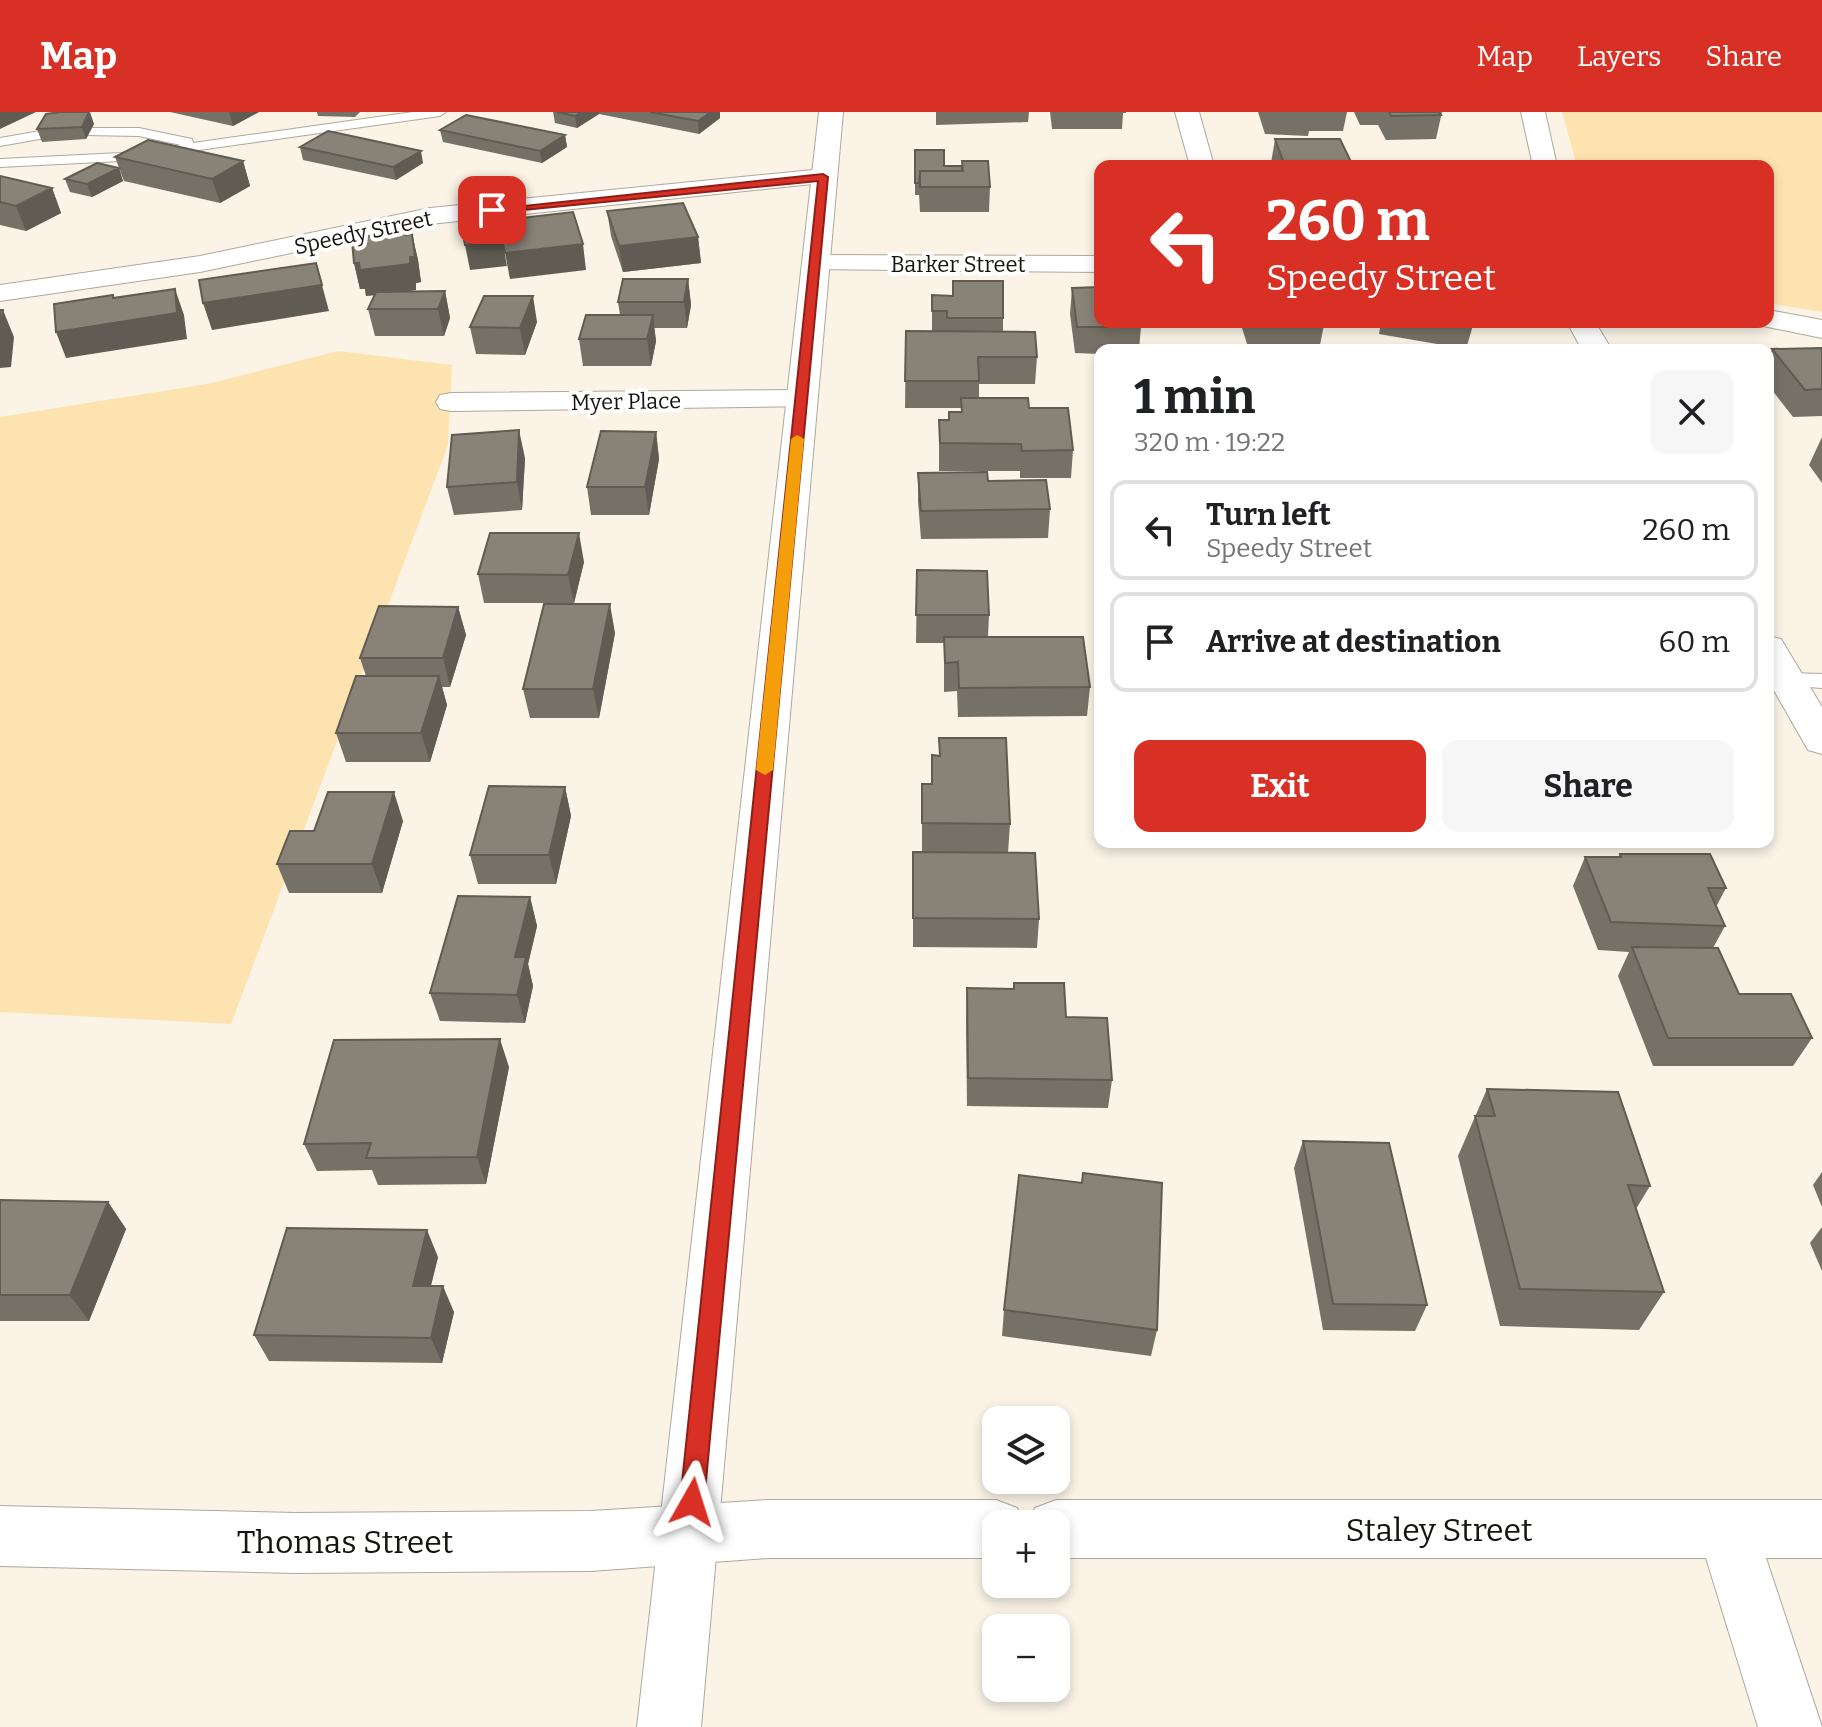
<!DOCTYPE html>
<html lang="en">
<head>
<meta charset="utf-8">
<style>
	:root { --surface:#fff; --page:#f6f6f6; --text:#202124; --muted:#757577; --line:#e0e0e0; --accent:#d93025 }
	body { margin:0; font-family:Bitter,serif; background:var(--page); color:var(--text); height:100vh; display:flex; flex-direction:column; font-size:30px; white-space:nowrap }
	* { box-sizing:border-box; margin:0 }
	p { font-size:26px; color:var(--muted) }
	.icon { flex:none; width:44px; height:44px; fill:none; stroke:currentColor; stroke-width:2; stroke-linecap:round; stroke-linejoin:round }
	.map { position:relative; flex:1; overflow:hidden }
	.drawer { position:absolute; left:1094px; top:232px; width:680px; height:504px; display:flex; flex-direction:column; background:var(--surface); border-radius:16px; box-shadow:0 4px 12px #0003 }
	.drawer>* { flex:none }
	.hud { position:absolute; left:1094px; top:48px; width:680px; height:168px; border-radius:16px; box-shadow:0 4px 12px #0003; background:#d93025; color:#fff; overflow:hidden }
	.controls { position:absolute; left:982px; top:1294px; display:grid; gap:16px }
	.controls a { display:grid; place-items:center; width:88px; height:88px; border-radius:16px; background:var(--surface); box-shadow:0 4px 12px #0003; font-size:40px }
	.pin { position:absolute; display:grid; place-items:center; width:68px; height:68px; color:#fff; margin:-34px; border-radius:16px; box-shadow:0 4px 12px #0006 }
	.me { position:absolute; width:88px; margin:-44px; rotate:6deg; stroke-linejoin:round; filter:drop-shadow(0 0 6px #0008) }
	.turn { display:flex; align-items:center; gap:28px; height:168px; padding:0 40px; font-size:36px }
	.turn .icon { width:104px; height:104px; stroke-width:2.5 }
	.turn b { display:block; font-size:56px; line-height:68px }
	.round { display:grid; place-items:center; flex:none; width:84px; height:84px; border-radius:16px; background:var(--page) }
	.headline { display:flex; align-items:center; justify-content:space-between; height:136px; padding:0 40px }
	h1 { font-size:48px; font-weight:700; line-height:60px }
	.cta { display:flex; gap:16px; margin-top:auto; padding:16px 40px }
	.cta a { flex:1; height:92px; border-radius:16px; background:var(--accent); color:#fff; font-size:32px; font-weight:700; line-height:92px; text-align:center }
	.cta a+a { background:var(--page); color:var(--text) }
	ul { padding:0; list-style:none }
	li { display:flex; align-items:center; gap:24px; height:100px; margin:0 16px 12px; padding:0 24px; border:4px solid var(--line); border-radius:16px }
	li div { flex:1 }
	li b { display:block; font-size:30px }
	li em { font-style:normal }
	header { display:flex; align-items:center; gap:48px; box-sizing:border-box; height:112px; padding:0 40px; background:var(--accent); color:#fff }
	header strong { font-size:38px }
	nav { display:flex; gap:44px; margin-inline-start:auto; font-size:28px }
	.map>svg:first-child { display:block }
</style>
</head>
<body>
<header>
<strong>Map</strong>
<nav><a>Map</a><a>Layers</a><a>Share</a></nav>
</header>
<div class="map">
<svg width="1822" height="1615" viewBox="0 0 1822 1615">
	<rect width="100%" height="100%" fill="#faf3e6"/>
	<path fill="#fde3b0" d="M1562 0H1822V200L1768 191V54H1577Z
		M338 239 452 253 448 333 231 912 0 900V305L207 272Z"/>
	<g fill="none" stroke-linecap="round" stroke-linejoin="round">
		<defs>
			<path id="lane" d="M413 0H446L440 4 121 49 0 55V47L121 41 181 33 139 24 85 23 83 20 90 16H139L192 27 193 31Z
				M46 18 53 22 51 25 0 34V26Z
				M1787 561 1822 562V576L1780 573 1777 568 1780 563Z"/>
			<path id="street" d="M1175 0H1199L1214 54H1190Z
				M1521 0H1545L1557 54H1533Z
				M823 57 832 60 836 65 832 70 430 112 200 160 0 189V173L200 144 430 96Z
				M816 143 1100 144V160L806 157 802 151 806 145Z
				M1768 198 1822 208V226L1758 213 1756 210H1768Z
				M1567 210H1595L1612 238H1582Z
				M801 278 812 280 816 287 812 294 451 299 440 297 436 290 440 283 451 281Z
				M1768 524 1781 527 1822 595V642L1808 638 1768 568Z
				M768 1388H996L1017 1396 1024 1412H996V1446H768L591 1459 295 1461 0 1454V1394L295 1401 591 1399Z
				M1056 1388H1822V1446H1766L1822 1615H1758L1706 1446H1056V1412H1028L1035 1396Z"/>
			<path id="secondary" d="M819 0H843L701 1615H637Z"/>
		</defs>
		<use href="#lane" stroke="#afa89c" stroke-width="2"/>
		<use href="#street" stroke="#afa89c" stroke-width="2"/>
		<use href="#secondary" stroke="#afa89c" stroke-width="2"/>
		<use href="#lane" fill="#fff" fill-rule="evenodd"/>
		<use href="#street" fill="#fff" fill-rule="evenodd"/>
		<use href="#secondary" fill="#fff" fill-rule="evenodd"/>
	</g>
	<path fill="#767166" d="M170 0H259L233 14Z
		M317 0H360L355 5 318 4Z
		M553 0H720V6L699 22 599 2 577 16 555 11Z
		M936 0H1029L1028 10 936 13Z
		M1050 0H1126V1H1123L1122 17H1052Z
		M1258 0H1347L1343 19H1309L1308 24 1265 22Z
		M1354 0H1442L1436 27 1386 28 1378 13H1360Z
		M59 1 94 12 86 27 42 30 37 17Z
		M440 18 565 23 567 35 542 51 443 30Z
		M1275 27 1353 54H1272L1271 51Z
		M300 35 423 51 396 68 303 48Z
		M915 38 944 54 990 75 989 100H920L919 83H915Z
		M115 45 243 49 250 74 220 91 124 69Z
		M119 56 123 69 92 85 70 80 65 67Z
		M0 64 52 76 61 101 26 119 0 113Z
		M607 99 698 125 701 151 623 160 611 124Z
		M412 122 418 148 421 170 416 171V178L400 180 445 179 450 206 444 224H375L368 197 375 183 366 184 365 177H360L354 151 407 123Z
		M688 167 691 193 687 216H654L656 229 651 254H583L579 227 620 203 618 190Z
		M953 169 1003 206V220L1037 245 1035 272H979V286L1029 296 1073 338 1071 366H1020V359H939V308H949L961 300V296H905L906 219 932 220V183L953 184Z
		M1072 176 1141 215 1139 238H1100V242L1075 241 1070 202Z
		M537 210 525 243 476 242 470 215Z
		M1243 210H1323L1324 213 1319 238H1249L1242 216Z
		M1381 210H1474L1466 237 1379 222Z
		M1822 236V304L1793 305 1768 273V246L1772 237Z
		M656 320 659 347 649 403H591L587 375Z
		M1822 325V371L1809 353Z
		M525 346 522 398 454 403 447 375Z
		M918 361 988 369 1050 397 1048 426 921 427 918 389Z
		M584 450 574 491H484L478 462Z
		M917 458 989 503 988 525 1090 575 1087 604 958 605 957 579 944 580V531H916Z
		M458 495 466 523 450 575H442L447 593 430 650H346L336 621 366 564 360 546Z
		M615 521 599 606H530L523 577Z
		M939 644 1010 712 1008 741 922 740V672H932Z
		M565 675 571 704 556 772H478L470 743Z
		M403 709 382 781H289L277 752 314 719Z
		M1568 730H1646L1644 734 1568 732Z
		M913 740 1039 807 1037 836 913 835Z
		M1620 742 1726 776 1716 795 1725 814 1713 836 1739 882 1812 926 1793 954H1653L1618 864 1629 840 1598 838 1573 774 1585 745H1618Z
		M530 785 537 814 528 852 533 874 525 911 440 909 430 881Z
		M1014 871 1066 905 1112 968 1108 996 967 994 966 905 967 876 1013 877Z
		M509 955 486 1072 378 1073 372 1058 317 1059 304 1032Z
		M1487 977 1650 1074 1636 1097 1664 1180 1639 1218 1500 1214 1458 1044Z
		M1303 1029 1427 1193 1415 1219 1323 1218 1294 1056Z
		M1822 1060V1095L1813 1073Z
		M1083 1061 1157 1218 1151 1244 1002 1224 1004 1198 1081 1071Z
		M0 1088 108 1090 126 1117 89 1209H0Z
		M1822 1115V1159L1810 1131Z
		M438 1145 431 1174 454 1200 442 1251 269 1249 254 1223Z"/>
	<path fill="#605c53" d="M0 0H36L0 17Z
		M90 0 94 12 86 27 82 15Z
		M229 0H259L233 14Z
		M581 0H599V2L577 16 575 4Z
		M711 0H720V6L699 22 698 9Z
		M565 23 567 35 542 51 540 39Z
		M421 39 423 51 396 68 393 55Z
		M243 49 250 74 220 91 212 67Z
		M119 56 123 69 92 85 87 72Z
		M52 76 61 101 26 119 16 94Z
		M412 122 418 148 421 170 416 171V178L366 184 365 177H360L354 151 412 145Z
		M698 125 701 151 623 160 619 134Z
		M502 128 507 154 470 158 465 133Z
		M583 132 586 158 510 167 505 141Z
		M316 151 329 199 212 218 203 191Z
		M688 167 691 193 687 216 684 190Z
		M175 177 184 203 187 227 66 246 56 220 122 209Z
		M445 179 450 206 444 224 438 197Z
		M533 184 537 210 525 243 520 216Z
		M3 198 14 225 11 255 0 256V222Z
		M653 203 656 229 651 254 647 227Z
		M519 318 525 346 522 398 517 370Z
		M656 320 659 347 649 403 645 375Z
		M579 421 584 450 574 491 568 463Z
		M610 492 615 521 599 606 593 577Z
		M458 495 466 523 450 575 443 546Z
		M439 564 447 593 430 650 421 621Z
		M565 675 571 704 556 772 549 743Z
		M394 680 403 709 382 781 372 752Z
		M530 785 537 814 528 852 533 874 525 911 517 883 515 845Z
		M500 927 509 955 486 1072 477 1045Z
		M108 1090 126 1117 89 1209 70 1183Z
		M427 1118 438 1145 424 1200 413 1174Z
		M443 1174 454 1200 442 1251 431 1226Z"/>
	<path fill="#898377" stroke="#605c53" stroke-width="2" d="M60 0H89L82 15 37 17 46 2Z
		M557 0H581L575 4Z
		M650 0H711L698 9Z
		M1389 0H1439L1441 3 1391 4Z
		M466 3 565 23 540 39 440 18Z
		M328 19 421 39 393 55 300 35Z
		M1275 27H1340L1353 54H1285Z
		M148 28 243 49 212 67 115 45Z
		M915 38H944V54H962V59H920L919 71H915Z
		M962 49H988L990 75H920V59H963Z
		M97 51 119 56 87 72 65 67Z
		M0 64 52 76 16 94 0 90Z
		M683 91 698 125 619 134 607 99Z
		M573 100 583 132 505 141 502 128 465 133 461 113Z
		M406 120V123L412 122 415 145H410V152L360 158 359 151H354L352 129H357V125Z
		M316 151 322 173 203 191 199 168Z
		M623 167H688L684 190H618Z
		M953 169H1003V206H947V199H932V183L953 184Z
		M1100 175V210H1140L1141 215H1077L1072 176Z
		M175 177 177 201 56 220 54 192 113 183V186Z
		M445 179 438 197H368L376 180Z
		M484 184H533L520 216 470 215Z
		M0 198H3L0 222Z
		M586 203H653L647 227H579Z
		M1253 210H1323L1324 213H1254Z
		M906 219 1035 220 1037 245H978L979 269H905Z
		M1822 236V277L1805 278 1772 237Z
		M961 286H1028L1029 296H1068L1073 338 1022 339 1021 332 940 331 939 308H949V300H962Z
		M519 318 517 370 447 375 452 323Z
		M601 319 656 320 645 375H587Z
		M987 360 988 369 1046 368 1050 397 921 399 918 361Z
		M490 421H579L568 463 478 462Z
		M917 458 987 459 989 503H916Z
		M544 492H610L593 577H523Z
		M379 494 458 495 443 546H360Z
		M944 525H1083L1090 575 959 576 958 550 945 551Z
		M356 564H439L421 621H336Z
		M939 626H1006L1010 712 922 711V672H932V643L940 644Z
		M489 674 565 675 549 743H470Z
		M328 680H394L372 752H277L290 719H314Z
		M913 740 1035 741 1039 807 913 806Z
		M1620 742H1710L1726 776H1708L1725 814 1611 810 1585 745H1621Z
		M458 784 530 785 515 845H526L517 883 430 881Z
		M1632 835 1718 836 1739 882H1791L1812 926H1668Z
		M1014 871H1064L1066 905 1107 906 1112 968 968 966 967 876 1014 877Z
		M500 927 477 1045 366 1046 371 1031 304 1032 334 928Z
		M1487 977 1618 980 1650 1074 1628 1073 1664 1180 1520 1177 1475 1004H1495Z
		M1303 1029 1389 1031 1427 1193 1333 1192Z
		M1083 1061 1162 1071 1157 1218 1004 1198 1019 1063 1082 1071Z
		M0 1088 108 1090 70 1183H0Z
		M287 1116 427 1118 413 1174H443L431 1226 254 1223Z"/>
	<path fill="#d93025" stroke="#8d1f18" stroke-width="2" d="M823 62 828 65 704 1390 701 1398 692 1402 684 1398 680 1390 818 69 492 101 486 98Z"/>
	<path fill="#f59e0b" d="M797 323 804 327 773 658 765 663 756 658 791 327Z"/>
	<g text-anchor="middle" stroke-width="8" stroke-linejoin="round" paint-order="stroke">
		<g font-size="22" fill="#171410" stroke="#fff">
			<text transform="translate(363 120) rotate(-12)" y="8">Speedy Street</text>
			<text x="958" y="160">Barker Street</text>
			<text transform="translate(626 289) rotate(-1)" y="8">Myer Place</text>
		</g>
		<g font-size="32" fill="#171410" stroke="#fff">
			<text x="1439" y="1429">Staley Street</text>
			<text x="345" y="1441">Thomas Street</text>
		</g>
	</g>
</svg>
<div class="controls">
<a><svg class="icon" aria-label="layers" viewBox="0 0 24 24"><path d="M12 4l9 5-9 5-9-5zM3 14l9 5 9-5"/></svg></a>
<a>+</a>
<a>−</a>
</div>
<div class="pin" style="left:492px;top:98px;background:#d93025"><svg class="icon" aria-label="arrive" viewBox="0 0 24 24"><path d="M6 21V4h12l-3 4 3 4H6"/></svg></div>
<svg class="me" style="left:692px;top:1390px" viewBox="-20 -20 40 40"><path d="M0-17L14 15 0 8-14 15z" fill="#d93025" stroke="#fff" stroke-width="4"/></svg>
<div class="hud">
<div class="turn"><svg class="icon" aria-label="left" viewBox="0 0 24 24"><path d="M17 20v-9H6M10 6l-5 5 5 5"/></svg><div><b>260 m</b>Speedy Street</div></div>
</div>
<section class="drawer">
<div class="headline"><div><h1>1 min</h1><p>320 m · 19:22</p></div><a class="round"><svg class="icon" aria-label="close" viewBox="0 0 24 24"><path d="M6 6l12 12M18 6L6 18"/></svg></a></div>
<ul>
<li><svg class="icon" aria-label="left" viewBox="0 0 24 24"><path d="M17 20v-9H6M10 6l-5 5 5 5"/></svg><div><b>Turn left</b><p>Speedy Street</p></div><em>260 m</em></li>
<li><svg class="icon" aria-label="arrive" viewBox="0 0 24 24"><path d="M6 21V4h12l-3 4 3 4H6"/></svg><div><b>Arrive at destination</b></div><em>60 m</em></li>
</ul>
<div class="cta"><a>Exit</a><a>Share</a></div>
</section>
</div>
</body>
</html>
